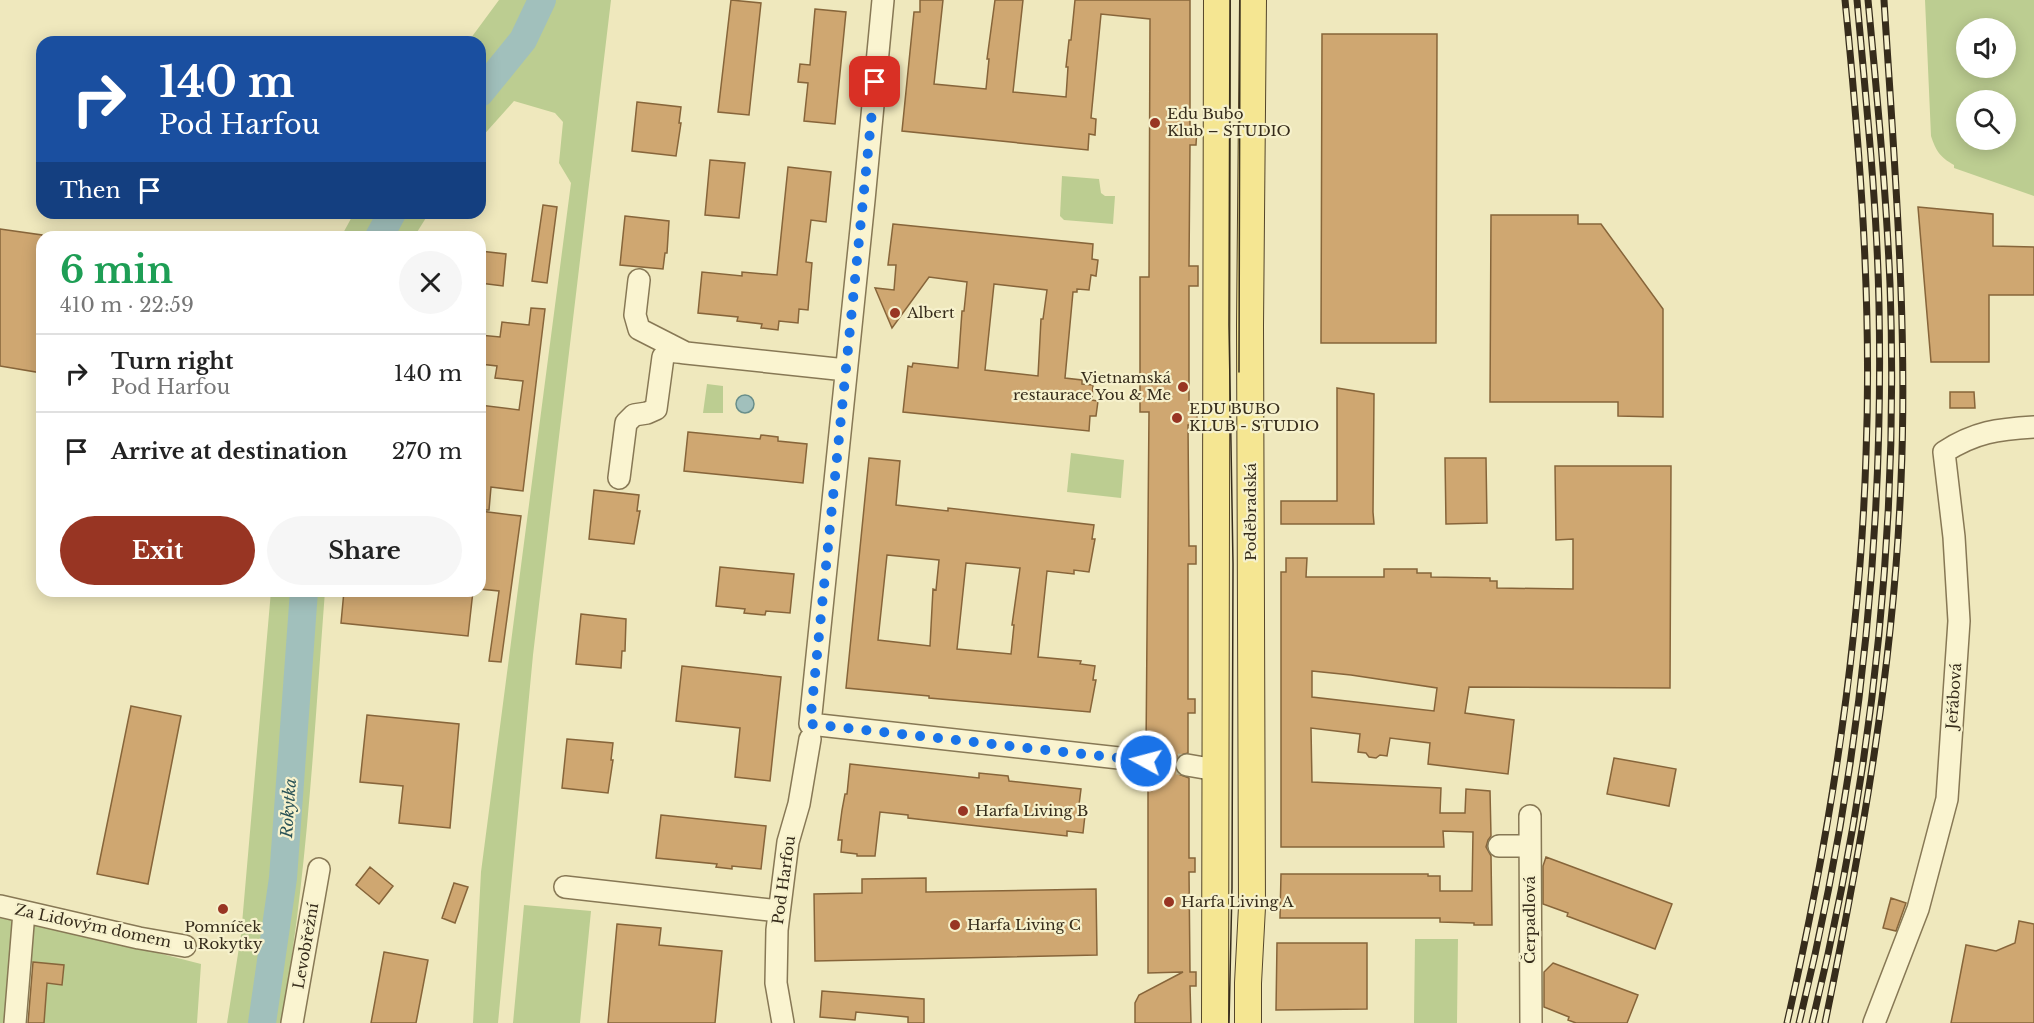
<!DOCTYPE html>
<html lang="en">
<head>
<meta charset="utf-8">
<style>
	:root { --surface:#fff; --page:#f6f6f6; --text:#222; --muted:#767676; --line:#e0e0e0; --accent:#983523 }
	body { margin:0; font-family:"Libre Baskerville",serif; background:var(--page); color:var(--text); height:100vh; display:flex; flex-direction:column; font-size:22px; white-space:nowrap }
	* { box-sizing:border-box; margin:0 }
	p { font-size:20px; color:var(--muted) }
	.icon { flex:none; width:33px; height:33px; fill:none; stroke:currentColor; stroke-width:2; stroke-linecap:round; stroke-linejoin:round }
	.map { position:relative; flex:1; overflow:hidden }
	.details { position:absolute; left:36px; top:231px; width:450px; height:366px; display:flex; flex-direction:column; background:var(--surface); border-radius:18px; box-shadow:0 3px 15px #0003 }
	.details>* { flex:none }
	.top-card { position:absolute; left:36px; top:36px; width:450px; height:183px; border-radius:18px; box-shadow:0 3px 15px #0003; background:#1a4fa0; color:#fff; overflow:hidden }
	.fabs { position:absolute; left:1956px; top:18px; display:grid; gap:12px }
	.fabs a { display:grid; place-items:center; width:60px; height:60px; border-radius:50%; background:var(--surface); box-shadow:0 3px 15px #0003; font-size:30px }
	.pin { position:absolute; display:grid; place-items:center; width:51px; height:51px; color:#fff; margin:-26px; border-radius:12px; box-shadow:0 3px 9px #0006 }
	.me { position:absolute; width:66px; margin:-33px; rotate:277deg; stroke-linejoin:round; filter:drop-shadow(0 0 4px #0008) }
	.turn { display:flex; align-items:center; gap:21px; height:126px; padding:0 24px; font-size:27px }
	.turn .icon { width:78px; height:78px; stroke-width:2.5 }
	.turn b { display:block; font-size:42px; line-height:51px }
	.then { display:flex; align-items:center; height:57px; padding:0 24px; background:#0003; gap:12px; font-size:22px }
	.round { display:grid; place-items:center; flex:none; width:63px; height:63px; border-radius:32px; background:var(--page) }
	.overview { display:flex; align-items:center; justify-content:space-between; height:102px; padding:0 24px }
	h1 { font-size:36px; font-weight:700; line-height:45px; color:#1e9e55 }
	.cta { display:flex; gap:12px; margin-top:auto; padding:12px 24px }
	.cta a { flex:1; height:69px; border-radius:36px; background:var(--accent); color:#fff; font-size:24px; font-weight:700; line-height:69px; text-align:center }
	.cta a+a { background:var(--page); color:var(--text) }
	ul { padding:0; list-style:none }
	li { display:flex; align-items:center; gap:18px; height:78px; padding:0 24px; border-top:2px solid var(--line) }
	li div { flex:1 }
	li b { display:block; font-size:22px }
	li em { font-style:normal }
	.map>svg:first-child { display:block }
</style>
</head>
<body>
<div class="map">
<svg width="2034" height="1023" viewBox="0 0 2034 1023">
	<rect width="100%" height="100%" fill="#efe8bd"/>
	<path fill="#bccd91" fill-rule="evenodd" d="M499 0H611L533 655 498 1023H473L481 872 571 183 559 163 563 122 555 113 514 101 480 139V42H468Z
		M1925 0H2034V196L1954 168V165C1940 157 1936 151 1931 136ZM1966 28H2006V68H1966ZM2006 100V140H1966V100Z
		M1062 176 1099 179 1101 193 1105 196H1115L1113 224 1064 220 1060 216Z
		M354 213H429L414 237H341Z
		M707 384 723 386V413H703Z
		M1071 453 1124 460 1121 498 1067 492Z
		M271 591H325C314 735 307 880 281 1023H227L241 935Z
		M524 905 591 911 580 1023H513Z
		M0 911 16 915 10 1023H0Z
		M33 921 201 964 197 1023H44L47 983 62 985 64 966 29 962Z
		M1415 939H1458L1457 1023H1414Z"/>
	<path fill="#a1c0bc" stroke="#688e8a" stroke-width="1.5" d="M736 404a9 9 0 1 1 18 0a9 9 0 1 1-18 0Z"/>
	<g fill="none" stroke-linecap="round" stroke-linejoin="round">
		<path stroke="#a1c0bc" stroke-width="28" d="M480 93 523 40 542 0
			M379 237 392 213
			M262 1023 283 878 304 591"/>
	</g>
	<path fill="#cfa771" stroke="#87653a" stroke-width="1.5" fill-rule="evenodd" d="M731 0 761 3 749 115 718 112Z
		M920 0H943L934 84 986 89 989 59H987L995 0H1023L1013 92 1066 97 1068 67H1066L1069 40H1071L1075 0H1190V126H1197L1196 145H1190L1189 266H1198V286H1189V405H1197V425H1188L1189 546H1196V564H1188V699H1195V713H1188V753L1178 756 1174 763 1178 774 1189 778V858H1195V872H1189L1190 972H1196V986H1190L1191 1023H1135V1003L1139 995 1183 972 1148 973V773L1156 769 1159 762 1154 751 1146 748 1149 412H1140V277H1149L1150 19 1101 14 1091 118 1096 119 1095 135 1089 134 1088 150 902 131 914 12H920Z
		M815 9 846 12 835 124 804 121 808 83 798 82 800 64 810 65Z
		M1322 34H1437L1436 343H1321Z
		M637 102 681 107 679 123H681L676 156 632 151Z
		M710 160 745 163 739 218 705 215Z
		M788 167 831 172 826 222 811 220 806 262 812 263 808 310 799 309 798 323 779 321 778 330 761 328 762 324 737 321 738 317 698 313 702 272 742 276V272L777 275Z
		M543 205 557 207 547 283 532 281Z
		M1918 207 1993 214V246L2034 247V295H1989V362H1931Z
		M1491 215H1578V224H1601L1663 309V417L1618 416V402H1490Z
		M625 216 669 221 667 253H665L663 269 620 265Z
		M893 224 1093 244 1092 259 1098 260 1096 276 1091 275 1089 290 1077 289V292H1073L1065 378 1082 380V384L1093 385 1092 400 1098 401 1096 416H1090L1089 431 903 412 908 366 912 367 913 363 958 368 962 311H964L967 282 929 277 892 328 875 288 894 290 896 265H888ZM994 284 1047 290 1043 319H1041L1038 376 985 370Z
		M0 229 42 235V373L0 366Z
		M480 251 506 254 503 286 480 283Z
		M531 308 545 309 523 491 491 487 489 510H480V405L519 410 523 381 495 378 497 366 480 364V335L500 337 502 322 529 325Z
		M1337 388 1374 394 1373 512 1374 524H1281V501H1337Z
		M1950 392H1974L1975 408H1950Z
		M688 432 760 439 761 435 778 437V441L807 444 803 483 684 471Z
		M869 458 900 461 896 505 948 511V508L1094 525 1092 539H1095L1089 572 1074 570V574L1047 571 1038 657 1081 661 1080 664 1095 666 1093 680H1096L1090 712 929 698V696L846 688ZM887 555 939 560 936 590 933 589 930 646 878 640ZM966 563 1020 568 1012 625H1014L1011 654 957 649Z
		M1445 458H1486L1487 523 1446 524Z
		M1555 466H1671L1670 688 1469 687 1465 713 1514 720 1508 774 1428 764 1430 743 1390 738 1387 756 1380 755 1376 758 1369 757 1366 753 1358 752 1360 734 1311 728 1312 782 1441 788 1440 813H1465L1466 789 1490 791 1491 836 1488 840 1486 847 1491 856 1492 925H1474V923L1440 922V918H1280L1281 874H1428V876H1440V891H1472L1473 832 1443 831 1444 847H1281V572H1286V558H1307L1306 577H1384V569H1417V573H1431V577L1490 578V581H1497V588L1573 589V539L1556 540ZM1312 671 1351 675 1437 688 1434 711 1312 697Z
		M594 490 639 495 637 511H640L634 544 589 539Z
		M480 511 521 516 501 662 489 661 499 591 480 589Z
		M720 567 794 574 790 613 766 611 765 615 744 613 745 609 716 606Z
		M344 591H473L468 636 341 623Z
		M581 614 626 619 625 651H622L621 668 576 664Z
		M682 666 781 677 770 781 735 777 740 728 676 721Z
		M131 706 181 716 148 884 97 874Z
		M367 715 459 724 450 828 399 823 403 786 360 782Z
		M567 739 613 743 611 760H613L608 793 562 788Z
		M1614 758 1676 769 1669 806 1607 794Z
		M850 764 979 778V773L1008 776 1009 781 1081 789 1079 805 1086 806 1083 833 1067 831V836L908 818V815L880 812 875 856H857V854L841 852 842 840H838L842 810 845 794H847Z
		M661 815 766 826 761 869 732 866V869L716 867 717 864 656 858Z
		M1546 857 1672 904 1655 949 1567 916 1568 913 1543 904V866Z
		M370 867 393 886 379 904 356 885Z
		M926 878V892L1096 889 1097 955 815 961 814 894 862 893V879Z
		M454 883 468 887 455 923 442 918Z
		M1891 898 1906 903 1896 931 1883 928Z
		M2019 921 2034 924V1023H1951L1966 945 1996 951 2015 943Z
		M617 924 661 928 659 945 722 951 715 1023H608Z
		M1277 943H1367V1009L1276 1010Z
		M384 952 428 960 416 1023H371Z
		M33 962 64 965 62 985 47 983 44 1023H28Z
		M1553 963 1638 995 1627 1023H1576L1568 1020 1569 1017 1544 1007V972Z
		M822 991 924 999V1023H908V1017L856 1012 855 1020 820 1017Z"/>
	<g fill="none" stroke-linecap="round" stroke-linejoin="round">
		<path stroke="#cac29d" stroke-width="21" stroke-dasharray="21 10" stroke-linecap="butt" d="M1146 761 1187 765"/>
		<defs>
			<path id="minor" d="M883 0 864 200 810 724 1146 761
				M639 280 635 315 639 329 686 353 846 370
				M619 478 626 423 634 415 647 413 656 409 663 357C669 349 676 352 686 353
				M1187 765 1216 770
				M1530 816 1531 1023
				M1499 846H1530
				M565 887 779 911
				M0 906 139 938 185 946
				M15 1023 24 912
				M292 1023 319 869
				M783 1023 776 983 777 930 788 842 799 804 810 739
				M1874 1023 1918 909 1947 799 1959 621 1954 537 1944 452C1975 432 1998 429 2034 427"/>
			<path id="major" d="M1215 1023 1217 0
				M1248 1023V983L1252 907 1250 326 1253 0"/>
		</defs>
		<use href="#minor" stroke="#877855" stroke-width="24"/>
		<use href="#major" stroke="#54452a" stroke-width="28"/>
		<use href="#minor" stroke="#faf4d0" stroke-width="21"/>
		<use href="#major" stroke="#f5e692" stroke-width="26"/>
		<path stroke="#362c1b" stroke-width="1.5" d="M1239 372 1240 0
			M1229 1023 1232 888 1233 564 1229 325 1230 0"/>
		<defs>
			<path id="rail" d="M1787 1023C1830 836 1860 647 1866 455 1872 303 1860 151 1845 0
				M1799 1023C1857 788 1884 546 1879 305 1877 203 1866 101 1857 0
				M1812 1023C1871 782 1899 532 1890 284 1886 189 1877 95 1868 0
				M1825 1023C1862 844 1894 664 1901 481 1908 320 1894 160 1884 0"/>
		</defs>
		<use href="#rail" stroke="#362c1b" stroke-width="7"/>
		<use href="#rail" stroke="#f6f1cc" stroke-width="4.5" stroke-dasharray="14" stroke-linecap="butt"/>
	</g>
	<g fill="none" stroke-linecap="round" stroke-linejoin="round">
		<path stroke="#1a73e8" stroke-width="10" stroke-dasharray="0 18" d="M875 82 810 724 1146 761"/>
	</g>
	<g fill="#983523" stroke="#f6f1cc" stroke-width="2">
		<circle cx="1155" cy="123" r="6"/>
		<circle cx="895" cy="313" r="6"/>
		<circle cx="1183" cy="387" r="6"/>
		<circle cx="1177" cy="418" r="6"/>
		<circle cx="963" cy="811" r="6"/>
		<circle cx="1169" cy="902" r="6"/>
		<circle cx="223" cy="909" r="6"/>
		<circle cx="955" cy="925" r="6"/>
	</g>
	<g text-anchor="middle" stroke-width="4.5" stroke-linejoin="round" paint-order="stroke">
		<g font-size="15" fill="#362c1b" stroke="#f6f1cc" text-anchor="start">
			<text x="1167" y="119">Edu Bubo<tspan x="1167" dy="17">Klub – STUDIO</tspan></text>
			<text x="907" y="318">Albert</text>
			<text x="1171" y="383" text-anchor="end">Vietnamská<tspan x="1171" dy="17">restaurace You &amp; Me</tspan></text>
			<text x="1189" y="414">EDU BUBO<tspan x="1189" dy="17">KLUB - STUDIO</tspan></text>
			<text x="975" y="816">Harfa Living B</text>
			<text x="1181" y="907">Harfa Living A</text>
			<text x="967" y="930">Harfa Living C</text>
			<text x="223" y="932" text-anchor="middle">Pomníček<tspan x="223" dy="17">u Rokytky</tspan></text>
		</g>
		<g font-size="15" fill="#362c1b" stroke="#f6f1cc">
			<text transform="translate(1251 512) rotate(-90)" y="5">Poděbradská</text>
			<text transform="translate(1954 696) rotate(-86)" y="5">Jeřábová</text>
			<text transform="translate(784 880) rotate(-82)" y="5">Pod Harfou</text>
			<text transform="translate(1530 920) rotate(-90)" y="5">Čerpadlová</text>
			<text transform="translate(93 926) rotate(12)" y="5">Za Lidovým domem</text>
			<text transform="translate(306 946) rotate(-80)" y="5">Levobřežní</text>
		</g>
		<g font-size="16" font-style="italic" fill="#295256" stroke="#f6f1cc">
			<text transform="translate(288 808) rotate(-86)" y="6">Rokytka</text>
		</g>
	</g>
</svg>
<div class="fabs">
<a><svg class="icon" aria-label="sound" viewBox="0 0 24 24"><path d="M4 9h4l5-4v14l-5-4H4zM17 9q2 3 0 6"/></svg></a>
<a><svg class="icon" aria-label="search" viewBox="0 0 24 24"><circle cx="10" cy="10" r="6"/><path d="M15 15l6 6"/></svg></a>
</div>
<div class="pin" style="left:875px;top:82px;background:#d93025"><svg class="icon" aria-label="arrive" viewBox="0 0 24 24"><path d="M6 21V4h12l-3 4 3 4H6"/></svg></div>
<svg class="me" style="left:1146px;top:761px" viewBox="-20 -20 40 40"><circle r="17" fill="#1a73e8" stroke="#fff" stroke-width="3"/><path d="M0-11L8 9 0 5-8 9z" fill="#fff"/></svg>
<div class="top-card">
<div class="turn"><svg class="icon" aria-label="right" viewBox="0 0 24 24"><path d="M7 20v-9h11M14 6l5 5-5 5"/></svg><div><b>140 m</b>Pod Harfou</div></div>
<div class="then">Then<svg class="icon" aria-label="arrive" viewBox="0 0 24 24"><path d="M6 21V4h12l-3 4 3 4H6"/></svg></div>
</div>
<section class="details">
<div class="overview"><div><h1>6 min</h1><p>410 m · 22:59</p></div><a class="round"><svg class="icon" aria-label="close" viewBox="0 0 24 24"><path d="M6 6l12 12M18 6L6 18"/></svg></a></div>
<ul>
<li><svg class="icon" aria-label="right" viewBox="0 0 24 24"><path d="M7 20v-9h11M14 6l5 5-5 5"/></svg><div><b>Turn right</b><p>Pod Harfou</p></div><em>140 m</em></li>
<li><svg class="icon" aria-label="arrive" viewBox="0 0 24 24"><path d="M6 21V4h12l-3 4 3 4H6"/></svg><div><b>Arrive at destination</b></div><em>270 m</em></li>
</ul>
<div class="cta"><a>Exit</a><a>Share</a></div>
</section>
</div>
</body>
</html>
